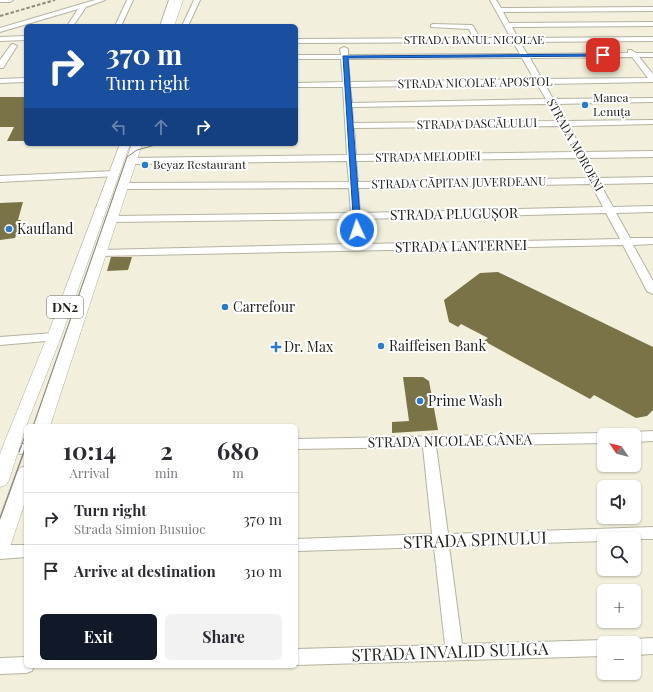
<!DOCTYPE html>
<html lang="en">
<head>
<meta charset="utf-8">
<style>
	:root { --surface:#fff; --page:#f2f2f3; --text:#2b2b33; --muted:#7c7c81; --line:#e1e1e2; --accent:#111827 }
	body { margin:0; font-family:"Playfair Display",serif; background:var(--page); color:var(--text); height:100vh; display:flex; flex-direction:column; font-size:15px; white-space:nowrap }
	* { box-sizing:border-box; margin:0 }
	p { font-size:13px; color:var(--muted) }
	.icon { flex:none; width:22px; height:22px; fill:none; stroke:currentColor; stroke-width:2; stroke-linecap:round; stroke-linejoin:round }
	.map { position:relative; flex:1; overflow:hidden }
	.details { position:absolute; left:24px; top:424px; width:274px; height:244px; display:flex; flex-direction:column; background:var(--surface); border-radius:6px; box-shadow:0 1px 3px #0004 }
	.details>* { flex:none }
	.banner { position:absolute; left:24px; top:24px; width:274px; height:122px; border-radius:6px; box-shadow:0 1px 3px #0004; background:#1a4fa0; color:#fff; overflow:hidden }
	.needle { width:26px; rotate:305deg }
	.fabs { position:absolute; left:597px; top:428px; display:grid; gap:8px }
	.fabs a { display:grid; place-items:center; width:44px; height:44px; border-radius:6px; background:var(--surface); box-shadow:0 1px 3px #0004; font-size:20px }
	.pin { position:absolute; display:grid; place-items:center; width:34px; height:34px; color:#fff; margin:-17px; border-radius:8px; box-shadow:0 2px 6px #0006 }
	.me { position:absolute; width:44px; margin:-22px; rotate:357deg; stroke-linejoin:round; filter:drop-shadow(0 0 3px #0008) }
	.turn { display:flex; align-items:center; gap:14px; height:84px; padding:0 16px; font-size:18px }
	.turn .icon { width:52px; height:52px; stroke-width:2.5 }
	.turn b { display:block; font-size:28px; line-height:34px }
	.lanes { display:flex; align-items:center; height:38px; padding:0 16px; background:#0003; justify-content:center; gap:20px; direction:ltr }
	.lanes .off { opacity:.35 }
	.eta { display:flex; justify-content:space-evenly; align-items:center; height:68px; text-align:center }
	.eta b { font-size:24px; font-weight:700; line-height:28px }
	.primary-button { display:flex; gap:8px; margin-top:auto; padding:8px 16px }
	.primary-button a { flex:1; height:46px; border-radius:6px; background:var(--accent); color:#fff; font-size:16px; font-weight:700; line-height:46px; text-align:center }
	.primary-button a+a { background:var(--page); color:var(--text) }
	ul { padding:0; list-style:none }
	li { display:flex; align-items:center; gap:12px; height:52px; padding:0 16px; border-top:1px solid var(--line) }
	li div { flex:1 }
	li b { display:block; font-size:15px }
	li em { font-style:normal }
	.map>svg:first-child { display:block }
</style>
</head>
<body>
<div class="map">
<svg width="653" height="692" viewBox="0 0 653 692">
	<rect width="100%" height="100%" fill="#f2f0dc"/>
	<path fill="#797347" d="M0 97H26V141H7L14 127H0Z
		M23 202 18 220H21L15 238 0 240V203Z
		M111 257H132L128 270 107 271Z
		M498 272 653 347V410L647 416 636 418 594 395 590 399 484 341 488 338 461 324 458 327 449 322 444 300 480 273Z
		M403 377H423L429 381 438 430 392 433V422L409 421Z"/>
	<g fill="none" stroke-linecap="round" stroke-linejoin="round">
		<defs>
			<path id="minor" d="M0 0H13L10 2H0Z
				M95 0H105L86 7 73 26H67L78 9 0 32V28Z
				M127 0H133L121 26H115Z
				M169 0H175L166 26H160Z
				M194 0H200L188 26H182Z
				M490 0H496L501 8 653 7V11L503 12 509 23 653 22V26L512 27 518 38 653 37V41L520 42 527 54 628 53V50H631L636 53H653V57H639L653 74V82L545 84 553 99 653 98V102L556 104 566 121 653 120V124L569 126 583 152 653 151V157L586 158 597 178 653 177V183L600 184 613 207 653 206V212L616 213 630 238H653V244L633 245 653 281V294L647 291 623 245 100 256 95 253 100 250 353 244 351 219 111 222 106 219 111 216 351 213 349 188 122 189 117 186 122 183 349 182 347 161 131 164 127 161 131 158 347 155 343 87H296V83L343 82 341 59H296V55H341L340 49 344 47 348 49V55L520 54 513 42 296 43V39L473 38 469 29 431 27V25L433 24 471 25 473 26 480 38H511ZM632 57 648 78 542 79 530 58ZM522 58 534 79 350 82 348 59ZM537 84 546 99 352 103 350 87ZM548 104 558 121 353 123 352 107ZM560 126 574 152 356 155 354 128ZM577 158 588 178 358 182 356 161ZM591 184 603 207 360 213 358 188ZM606 213 620 239 363 244 361 219Z
				M26 36V40L0 41V37Z
				M13 44 17 46 3 68H0V60L11 45Z
				M26 78V82L0 83V79Z
				M114 171 117 172 119 174 117 176 0 182V176Z
				M54 333 58 334 60 337 58 340 0 345V337Z
				M653 431V441L634 442V435H628L634 432Z
				M604 433 609 435H604V443L436 446 448 534 653 527V539H604V541L449 546 462 644 604 640 610 643H604V656L296 665V649L445 645 434 547 296 551V539L432 534 423 447 296 449V439Z
				M10 444H26V454L5 453 3 449 5 445Z
				M0 545H26V557L0 559Z
				M653 638V654L634 655V643H627L634 639Z
				M26 657V666H34L32 671 26 673 0 674V658Z"/>
			<path id="major" d="M120 144H130L61 337 26 426 9 480 6 485 0 487V454L5 441 47 337Z
				M132 144H142L50 426H34Z
				M26 466V499L10 547 7 553 0 555V520L17 473 20 468Z"/>
			<path id="highway" d="M175 0H183L174 26H164Z"/>
		</defs>
		<use href="#minor" stroke="#b5b3a0" stroke-width="2"/>
		<use href="#major" stroke="#b5b3a0" stroke-width="1"/>
		<use href="#highway" stroke="#b5b3a0" stroke-width="1"/>
		<use href="#minor" fill="#fff" fill-rule="evenodd"/>
		<use href="#major" fill="#fff" fill-rule="evenodd"/>
		<use href="#highway" fill="#fff" fill-rule="evenodd"/>
		<path stroke="#8e8c7e" stroke-width="1" d="M33 426 127 157 137 150 159 144
			M21 447 26 433"/>
		<path stroke="#8e8c7e" stroke-width="1.5" d="M19 452 21 446
			M0 518 26 446"/>
		<path stroke="#8e8c7e" stroke-width="2" stroke-dasharray="3.5 2" stroke-linecap="butt" d="M0 16 55 0"/>
	</g>
	<path fill="#1a73e8" stroke="#114b97" d="M603 54H605V56L348 58 361 230 360 231H354L343 56Z"/>
	<g fill="#2a7bca" stroke="#fff" stroke-width="1.5">
		<circle cx="585" cy="105" r="4"/>
		<circle cx="145" cy="165" r="4"/>
		<circle cx="9" cy="229" r="4"/>
		<circle cx="225" cy="307" r="4"/>
		<circle cx="381" cy="346" r="4"/>
		<path d="M274 341h4v4h4v4h-4v4h-4v-4h-4v-4h4z"/>
		<circle cx="420" cy="401" r="4"/>
	</g>
	<g text-anchor="middle" stroke-width="4" stroke-linejoin="round" paint-order="stroke">
		<g font-size="12" fill="#24231b" stroke="#fff">
			<text x="474" y="44">STRADA BANUL NICOLAE</text>
			<text transform="translate(475 83) rotate(-1)" y="4">STRADA NICOLAE APOSTOL</text>
			<text transform="translate(477 124) rotate(-1)" y="4">STRADA DASCĂLULUI</text>
			<text transform="translate(575 145) rotate(61)" y="4">STRADA MOROENI</text>
			<text transform="translate(428 157) rotate(-1)" y="4">STRADA MELODIEI</text>
			<text transform="translate(459 183) rotate(-1)" y="4">STRADA CĂPITAN JUVERDEANU</text>
		</g>
		<g font-size="12" fill="#24231b" stroke="#fff" text-anchor="start">
			<text x="593" y="102">Manea<tspan x="593" dy="14">Lenuța</tspan></text>
			<text x="153" y="169">Beyaz Restaurant</text>
		</g>
		<rect fill="#fff" stroke="#66655f" stroke-width="1" x="47" y="296" width="36" height="22" rx="3"/>
		<g font-size="13" font-weight="bold" fill="#24231b">
			<text x="65" y="312">DN2</text>
		</g>
		<g font-size="14" fill="#24231b" stroke="#fff">
			<text transform="translate(454 214) rotate(-1)" y="5">STRADA PLUGUȘOR</text>
			<text transform="translate(461 246) rotate(-1)" y="5">STRADA LANTERNEI</text>
			<text transform="translate(450 441) rotate(-1)" y="5">STRADA NICOLAE CÂNEA</text>
		</g>
		<g font-size="14" fill="#24231b" stroke="#fff" text-anchor="start">
			<text x="17" y="234">Kaufland</text>
			<text x="233" y="312">Carrefour</text>
			<text x="389" y="351">Raiffeisen Bank</text>
			<text x="284" y="352">Dr. Max</text>
			<text x="428" y="406">Prime Wash</text>
		</g>
		<g font-size="17" fill="#24231b" stroke="#fff">
			<text transform="translate(475 540) rotate(-2)" y="6">STRADA SPINULUI</text>
			<text transform="translate(450 652) rotate(-2)" y="6">STRADA INVALID SULIGA</text>
		</g>
	</g>
</svg>
<div class="fabs">
<a><svg class="needle" viewBox="-14 -14 28 28"><path d="M0-13l5 13h-10z" fill="#e53935"/><path d="M0 13l5-13h-10z" fill="#7c7c81"/></svg></a>
<a><svg class="icon" aria-label="sound" viewBox="0 0 24 24"><path d="M4 9h4l5-4v14l-5-4H4zM17 9q2 3 0 6"/></svg></a>
<a><svg class="icon" aria-label="search" viewBox="0 0 24 24"><circle cx="10" cy="10" r="6"/><path d="M15 15l6 6"/></svg></a>
<a>+</a>
<a>−</a>
</div>
<div class="pin" style="left:603px;top:55px;background:#d93025"><svg class="icon" aria-label="arrive" viewBox="0 0 24 24"><path d="M6 21V4h12l-3 4 3 4H6"/></svg></div>
<svg class="me" style="left:357px;top:230px" viewBox="-20 -20 40 40"><circle r="17" fill="#1a73e8" stroke="#fff" stroke-width="3"/><path d="M0-11L8 9 0 5-8 9z" fill="#fff"/></svg>
<div class="banner">
<div class="turn"><svg class="icon" aria-label="right" viewBox="0 0 24 24"><path d="M7 20v-9h11M14 6l5 5-5 5"/></svg><div><b>370 m</b>Turn right</div></div>
<div class="lanes"><svg class="icon off" aria-label="left" viewBox="0 0 24 24"><path d="M17 20v-9H6M10 6l-5 5 5 5"/></svg><svg class="icon off" aria-label="ahead" viewBox="0 0 24 24"><path d="M12 20V5M6 11l6-6 6 6"/></svg><svg class="icon" aria-label="right" viewBox="0 0 24 24"><path d="M7 20v-9h11M14 6l5 5-5 5"/></svg></div>
</div>
<section class="details">
<div class="eta">
<div><b>10:14</b><p>Arrival</p></div>
<div><b>2</b><p>min</p></div>
<div><b>680</b><p>m</p></div>
</div>
<ul>
<li><svg class="icon" aria-label="right" viewBox="0 0 24 24"><path d="M7 20v-9h11M14 6l5 5-5 5"/></svg><div><b>Turn right</b><p>Strada Simion Busuioc</p></div><em>370 m</em></li>
<li><svg class="icon" aria-label="arrive" viewBox="0 0 24 24"><path d="M6 21V4h12l-3 4 3 4H6"/></svg><div><b>Arrive at destination</b></div><em>310 m</em></li>
</ul>
<div class="primary-button"><a>Exit</a><a>Share</a></div>
</section>
</div>
</body>
</html>
